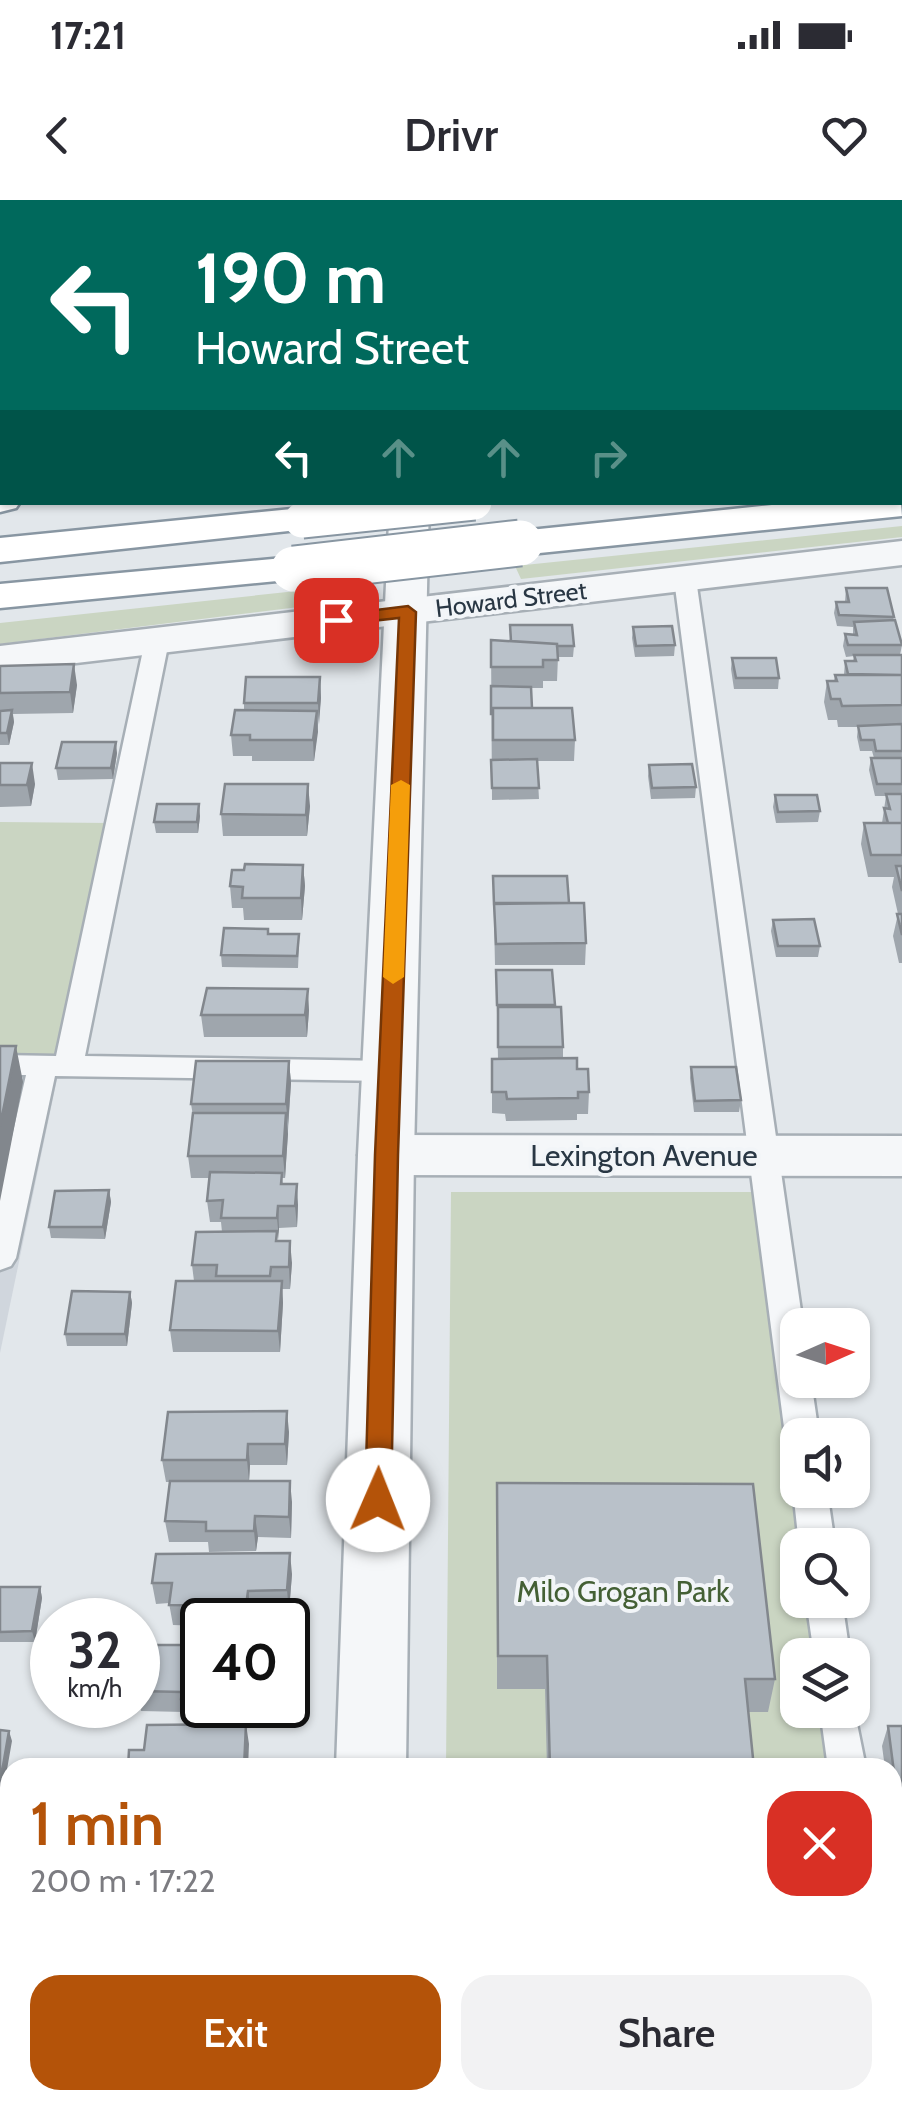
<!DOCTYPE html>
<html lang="en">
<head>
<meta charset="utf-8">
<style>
	:root { --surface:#fff; --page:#f2f2f3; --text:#2b2b33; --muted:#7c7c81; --accent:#b45309 }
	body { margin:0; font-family:Cabin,sans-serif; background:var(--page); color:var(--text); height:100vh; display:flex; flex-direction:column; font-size:38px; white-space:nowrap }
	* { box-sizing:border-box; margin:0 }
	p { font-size:32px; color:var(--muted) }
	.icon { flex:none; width:55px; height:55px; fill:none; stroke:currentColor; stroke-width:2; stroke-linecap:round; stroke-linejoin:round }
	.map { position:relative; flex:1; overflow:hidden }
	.details { position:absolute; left:0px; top:1558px; width:902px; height:352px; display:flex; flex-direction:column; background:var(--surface); border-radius:30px 30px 0 0; box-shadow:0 2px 8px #0004 }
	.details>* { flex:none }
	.banner { position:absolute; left:0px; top:0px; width:902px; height:305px; box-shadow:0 2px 8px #0004; background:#00695c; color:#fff; overflow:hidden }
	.needle { width:65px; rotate:87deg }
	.fabs { position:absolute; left:780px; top:1108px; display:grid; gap:20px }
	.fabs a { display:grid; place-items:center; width:90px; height:90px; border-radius:20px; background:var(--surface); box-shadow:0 2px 8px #0004; font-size:50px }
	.speed { position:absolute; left:30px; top:1398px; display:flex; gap:20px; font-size:50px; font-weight:700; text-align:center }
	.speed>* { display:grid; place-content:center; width:130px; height:130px; border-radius:50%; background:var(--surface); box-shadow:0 2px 8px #0004; line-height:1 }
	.speed small { font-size:25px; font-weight:400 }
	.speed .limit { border:5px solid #111; border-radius:15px; background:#fff; color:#111 }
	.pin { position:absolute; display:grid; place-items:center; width:85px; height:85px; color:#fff; margin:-42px; border-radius:20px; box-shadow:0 5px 15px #0006 }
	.me { position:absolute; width:110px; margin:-55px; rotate:1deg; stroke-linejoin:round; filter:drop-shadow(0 0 8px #0008) }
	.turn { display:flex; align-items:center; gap:35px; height:210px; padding:0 30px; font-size:45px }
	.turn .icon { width:130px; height:130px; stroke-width:2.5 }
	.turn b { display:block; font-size:70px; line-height:85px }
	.lanes { display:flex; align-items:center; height:95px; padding:0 30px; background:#0003; justify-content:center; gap:50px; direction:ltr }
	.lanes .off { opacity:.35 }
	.round { display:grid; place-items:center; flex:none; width:105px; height:105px; border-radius:30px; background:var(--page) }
	.overview { display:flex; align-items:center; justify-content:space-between; height:170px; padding:0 30px }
	h1 { font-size:60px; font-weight:600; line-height:75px; color:var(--accent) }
	.primary-button { display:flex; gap:20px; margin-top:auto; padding:20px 30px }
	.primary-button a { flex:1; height:115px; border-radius:30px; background:var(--accent); color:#fff; font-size:40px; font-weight:600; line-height:115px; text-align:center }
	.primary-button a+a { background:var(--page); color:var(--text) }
	.status { display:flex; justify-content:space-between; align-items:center; height:70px; padding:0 50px; background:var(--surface); direction:ltr }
	.status svg { height:28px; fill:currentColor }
	header { display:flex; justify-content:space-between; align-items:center; height:130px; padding:0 30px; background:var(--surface); font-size:45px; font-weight:600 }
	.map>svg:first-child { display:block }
</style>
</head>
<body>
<div class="status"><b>17:21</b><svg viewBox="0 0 49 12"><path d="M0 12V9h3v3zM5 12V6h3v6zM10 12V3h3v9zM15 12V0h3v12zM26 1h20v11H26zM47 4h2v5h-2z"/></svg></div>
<header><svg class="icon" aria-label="back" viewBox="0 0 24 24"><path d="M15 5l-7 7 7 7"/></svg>Drivr<svg class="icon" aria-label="heart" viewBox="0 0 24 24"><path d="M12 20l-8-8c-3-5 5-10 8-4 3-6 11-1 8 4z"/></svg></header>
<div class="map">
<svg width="902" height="1909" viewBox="0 0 902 1909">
	<rect width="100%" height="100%" fill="#e2e7eb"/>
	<path fill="#d0d6dd" d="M0 854 62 855 0 1153Z"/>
	<path fill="#cad5c2" d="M456 0H902V34L900 2Z
		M902 326V337L521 379 515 366Z
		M306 390 307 406 0 444V423Z
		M0 622 110 623 62 855 0 854Z
		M451 992H755L799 1345 798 1400H805L812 1455H798V1510H819L826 1567 446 1568Z
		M443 1900H867L868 1909H443Z"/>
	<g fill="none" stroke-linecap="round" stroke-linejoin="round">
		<defs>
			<path id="service" d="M685 372 696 379 803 1125H798V1180H811L819 1235H798V1247L790 1245 785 1235 674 379Z
				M157 434 169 441 85 856 389 861 399 864 403 871 399 878 389 881 55 876 16 1058 11 1066 0 1070V989L26 875H0V855L56 856 145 441Z
				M798 1281V1290H827L835 1345H799L793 1290Z
				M806 1400H842L850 1455H814Z
				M852 1499 866 1568H828L820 1510H852Z
				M892 1825 902 1829V1890L892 1886Z
				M758 1900H800L801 1909H759Z"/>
			<path id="minor" d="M902 341V365L0 472V446Z
				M386 935 902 936V976L386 975 367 969 358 955 367 941Z"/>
			<path id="tertiary" d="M402 0H434V2H403Z
				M390 302H429L414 955 406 1568H336L358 955Z
				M324 1900H402V1909H324Z"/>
			<path id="motorway" d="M0 0H26L28 2H2V11Z
				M900 40H902V60H900Z
				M900 171H902V193H900Z
				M900 248H902V270H900Z
				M0 288 2 302H20L16 308 0 312Z
				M900 292 902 316 520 355 506 351 500 343 506 335 520 331 801 302H900Z
				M302 308 316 312 322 320 316 328 0 362V338Z
				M294 357 308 360 314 369 308 378 0 408V384Z"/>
		</defs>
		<use href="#service" stroke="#a7afb6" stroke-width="5"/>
		<use href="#minor" stroke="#a7afb6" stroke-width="5"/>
		<use href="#tertiary" stroke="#a7afb6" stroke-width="5"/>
		<use href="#motorway" stroke="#8896a2" stroke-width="5"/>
		<use href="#service" fill="#f5f7f9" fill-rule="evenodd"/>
		<use href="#minor" fill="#f5f7f9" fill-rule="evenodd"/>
		<use href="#tertiary" fill="#f5f7f9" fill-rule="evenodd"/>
		<use href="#motorway" fill="#fff" fill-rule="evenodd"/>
		<defs>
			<path id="motorway-bridge-far1" d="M302 320 474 302"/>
			<path id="motorway-bridge" d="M294 369 520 343"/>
		</defs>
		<use href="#motorway-bridge-far1" stroke="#8896a2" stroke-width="39" stroke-linecap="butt"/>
		<use href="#motorway-bridge" stroke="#8896a2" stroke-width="49" stroke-linecap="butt"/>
		<use href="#motorway-bridge-far1" stroke="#fff" stroke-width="35"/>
		<use href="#motorway-bridge" stroke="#fff" stroke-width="45"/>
	</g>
	<path fill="#9fa6ad" d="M846 388 894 417 893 420 902 445 900 455H902V763H899L893 736 898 714 892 687 894 677H868L861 644 864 623H882L886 596H875L869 570 871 558H874L872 551H860L857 537 858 527H838L837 520H828L824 502 827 481H834L835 475H844L845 461H853L854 456 846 457 843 446 845 434 853 435V427L837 426 834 413 836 402H845Z
		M633 427 675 445 674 456 635 457 632 438Z
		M491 440 574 446 573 457H558L557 481H543V488H531L532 508 575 540 574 561H537L539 599 492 600Z
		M732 458 779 478 778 489H734L731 469Z
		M0 466 77 485 73 513 13 514 14 522 9 545H0Z
		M320 477 321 498 314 561H252V556H233L231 535 244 510V503Z
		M117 553 113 579 58 580 56 568Z
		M0 563 35 584 31 606 0 607Z
		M649 565 696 587 695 598 651 599 648 576Z
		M775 595 820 611 818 622 776 623 773 607Z
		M310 606 307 636H223L221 614Z
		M200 616 198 633H156L154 622Z
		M303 665 305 686 302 720H244L243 708H232L230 686 244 670Z
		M493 676 569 703 586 743 585 765H495Z
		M773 720 820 746 818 757H776L771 731Z
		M268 734 299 746 298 768 222 767 221 755Z
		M496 770H552L554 807 563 847V858L577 869 589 892 588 914H577V920L506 921 505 914 492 913V859L498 858Z
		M309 810 307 837H204L201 815Z
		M289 861 291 883 285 978H282L283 984 298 1005 297 1027 279 1028 277 1040 292 1063 290 1089H282L283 1103 280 1152H173L170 1130 194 1081 192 1065 222 1032 221 1022H210L207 1001 209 978H191L188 956 193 916 191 904Z
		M691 867 741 900 739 912H694L690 878Z
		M109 990 111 1002 105 1039 51 1038 49 1027Z
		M130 1092 132 1103 127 1146H67L65 1134Z
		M289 1232 287 1265H250L249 1281 292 1302 291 1338 258 1337 256 1351 209 1352 208 1342H169L165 1321 170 1282H166L162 1260Z
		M497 1283 775 1479 768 1512H748L754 1568H547L545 1489H497Z
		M292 1374 289 1411H251L250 1420H202V1426L173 1425 169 1403 156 1404 152 1383Z
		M0 1387H40L42 1398 35 1442H0Z
		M202 1433V1505H270L269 1519H185L184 1512 141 1511 138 1495V1484L184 1445Z
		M888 1526H902V1614H892V1568H885L882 1546Z"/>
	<path fill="#82878d" d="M74 464 77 485 73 513 70 492Z
		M320 477 321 498 319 524 318 503Z
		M12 510 14 522 9 545 7 533Z
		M317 511 318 532 314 561 313 540Z
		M116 542 117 553 113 579 111 568Z
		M32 563 35 584 31 606 27 585Z
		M308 584 310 606 307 636 306 615Z
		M199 604 200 616 198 633 197 622Z
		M303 665 305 686 302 720 301 698Z
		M308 789 309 810 307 837 305 815Z
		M16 846 23 882 0 1001V926Z
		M289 861 291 883 288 925 286 904Z
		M286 913 288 934 285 978 283 956Z
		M297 984 298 1005 297 1027 295 1006Z
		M109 990 111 1002 105 1039 103 1027Z
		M278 1006 279 1028V1040L277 1018Z
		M290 1041 292 1063 290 1089 289 1067Z
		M282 1081 283 1103 280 1152 278 1131Z
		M130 1092 132 1103 127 1146 125 1134Z
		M287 1211 289 1232 287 1265 285 1244Z
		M248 1244 250 1265 249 1281 247 1260Z
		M290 1281 292 1302 291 1338 289 1317Z
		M255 1316 258 1337 256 1351 254 1331Z
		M290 1353 292 1374 289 1411 287 1390Z
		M40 1387 42 1398 35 1442 32 1431Z
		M248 1391 251 1411 250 1420H248L246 1406Z
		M246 1524 249 1544 248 1568H244Z
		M9 1531 12 1541 2 1598 0 1583Z"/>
	<path fill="#b9c1c9" stroke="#82878d" stroke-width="2.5" d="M846 388H887L894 417 839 415 836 402H849Z
		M895 420 902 445H848L845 434 857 435 854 422Z
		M510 425H572L574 446H557V444L511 441Z
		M672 426 675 445 636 446 633 427Z
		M491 440 557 444 558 460H543V467H491Z
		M854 455H902V475L848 474 845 461H856Z
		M732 458H776L779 478H736Z
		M74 464 70 492 0 493V466Z
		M835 475H902V505L842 506 840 499H831L827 481H837Z
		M246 477H320L318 503H244Z
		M491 486 531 487 532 508H493V514H491Z
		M493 508H572L575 540H493Z
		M12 510 7 533H0V511Z
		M235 510 317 511 313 540H250V535H231Z
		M902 524V551H876L874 540H861L858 526Z
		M62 542H116L111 568H56Z
		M871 558H902V584H877Z
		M537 559 539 588H492L491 560Z
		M0 563H32L27 585H0Z
		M692 564 696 587 652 588 649 565Z
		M225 584H308L306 615 221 614Z
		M886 594H902V623H888L884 608 890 609Z
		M775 595H817L820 611 778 612Z
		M157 604H199L197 622H154Z
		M864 623H902V655H871Z
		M245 664 303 665 301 698H242L243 687 230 686 232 670H244Z
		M896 666H902V691Z
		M493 676H567L569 703 494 704Z
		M494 703H584L586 743 496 744Z
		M897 714H902V735Z
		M814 719 820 746H778L773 720Z
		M224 728 268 729V734H299L297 756 221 755Z
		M496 770H552L555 805H497Z
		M207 788 308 789 305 815H201Z
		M498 807H561L563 847H498Z
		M0 846H16L0 926Z
		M577 858V869H588L589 892H578V898L507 899 506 892H492V859Z
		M196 861H289L286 904H191Z
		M691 867H736L741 900 695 901Z
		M193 913H286L283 956H188Z
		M210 972 282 973 281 984H297L295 1006H278L277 1018H221L223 1000 207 1001Z
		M109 990 103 1027H49L55 991Z
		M277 1031 276 1041H290L289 1067H271L270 1076H216L217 1065H192L196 1032Z
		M176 1081H282L278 1131 170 1130Z
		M72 1091 130 1092 125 1134H65Z
		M287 1211 285 1244H248L247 1260H162L168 1212Z
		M170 1281H290L289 1317 255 1316 254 1331H206V1322L165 1321Z
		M497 1283 753 1284 775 1479H745L754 1568H550L547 1456H498Z
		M290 1353 287 1390 248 1391 246 1406 169 1405 172 1383H152L156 1354Z
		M0 1387H40L32 1431 0 1432Z
		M186 1432 202 1433V1499H181L182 1492 138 1491 141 1445H184Z
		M246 1524 244 1568H128L129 1550H144L147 1525Z
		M888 1526H902V1595H897Z
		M0 1530 9 1531 0 1583Z"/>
	<path fill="#b45309" stroke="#753606" stroke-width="2.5" d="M408 406 416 412 398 955 391 1300 387 1307 378 1310 368 1307 365 1300 375 955 399 418 336 425 327 420 336 415Z"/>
	<path fill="#f59e0b" d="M401 580 410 585 404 777 393 784 383 777 391 585Z"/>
	<g text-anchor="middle" stroke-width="8" stroke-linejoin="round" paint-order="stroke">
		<g font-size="25" fill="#293744" stroke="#f2f5f8">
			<text transform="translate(511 399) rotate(-7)" y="9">Howard Street</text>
		</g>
		<g font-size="30" fill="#293744" stroke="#f2f5f8">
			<text x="644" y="966">Lexington Avenue</text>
		</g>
		<g font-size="30" fill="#446035" stroke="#f2f5f8">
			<text x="623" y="1402">Milo Grogan Park</text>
		</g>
	</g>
</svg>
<div class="fabs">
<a><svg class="needle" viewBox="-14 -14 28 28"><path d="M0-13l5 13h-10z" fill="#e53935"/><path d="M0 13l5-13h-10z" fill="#7c7c81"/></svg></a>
<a><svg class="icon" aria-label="sound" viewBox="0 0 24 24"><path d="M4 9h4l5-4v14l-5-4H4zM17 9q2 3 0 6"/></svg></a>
<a><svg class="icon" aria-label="search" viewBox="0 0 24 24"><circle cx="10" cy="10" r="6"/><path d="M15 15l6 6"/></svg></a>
<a><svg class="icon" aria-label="layers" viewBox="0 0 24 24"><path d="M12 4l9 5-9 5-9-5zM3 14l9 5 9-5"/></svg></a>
</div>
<div class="speed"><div>32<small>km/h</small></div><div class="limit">40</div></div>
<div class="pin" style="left:336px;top:420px;background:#d93025"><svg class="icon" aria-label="arrive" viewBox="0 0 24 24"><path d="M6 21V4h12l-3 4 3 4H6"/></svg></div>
<svg class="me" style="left:378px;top:1300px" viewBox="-20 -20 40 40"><circle r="19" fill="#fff"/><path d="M0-13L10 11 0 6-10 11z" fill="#b45309"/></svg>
<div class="banner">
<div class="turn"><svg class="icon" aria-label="left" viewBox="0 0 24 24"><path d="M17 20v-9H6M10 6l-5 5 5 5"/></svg><div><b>190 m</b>Howard Street</div></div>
<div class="lanes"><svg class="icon" aria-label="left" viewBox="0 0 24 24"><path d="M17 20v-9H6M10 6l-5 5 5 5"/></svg><svg class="icon off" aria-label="ahead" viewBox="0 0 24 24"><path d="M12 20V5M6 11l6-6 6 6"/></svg><svg class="icon off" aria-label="ahead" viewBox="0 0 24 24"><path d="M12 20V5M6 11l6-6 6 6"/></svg><svg class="icon off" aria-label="right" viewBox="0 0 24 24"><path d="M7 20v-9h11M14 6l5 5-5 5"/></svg></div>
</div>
<section class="details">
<div class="overview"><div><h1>1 min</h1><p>200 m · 17:22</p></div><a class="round" style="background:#d93025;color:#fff"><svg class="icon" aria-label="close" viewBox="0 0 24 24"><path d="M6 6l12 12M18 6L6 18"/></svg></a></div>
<div class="primary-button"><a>Exit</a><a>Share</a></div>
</section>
</div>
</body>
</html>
